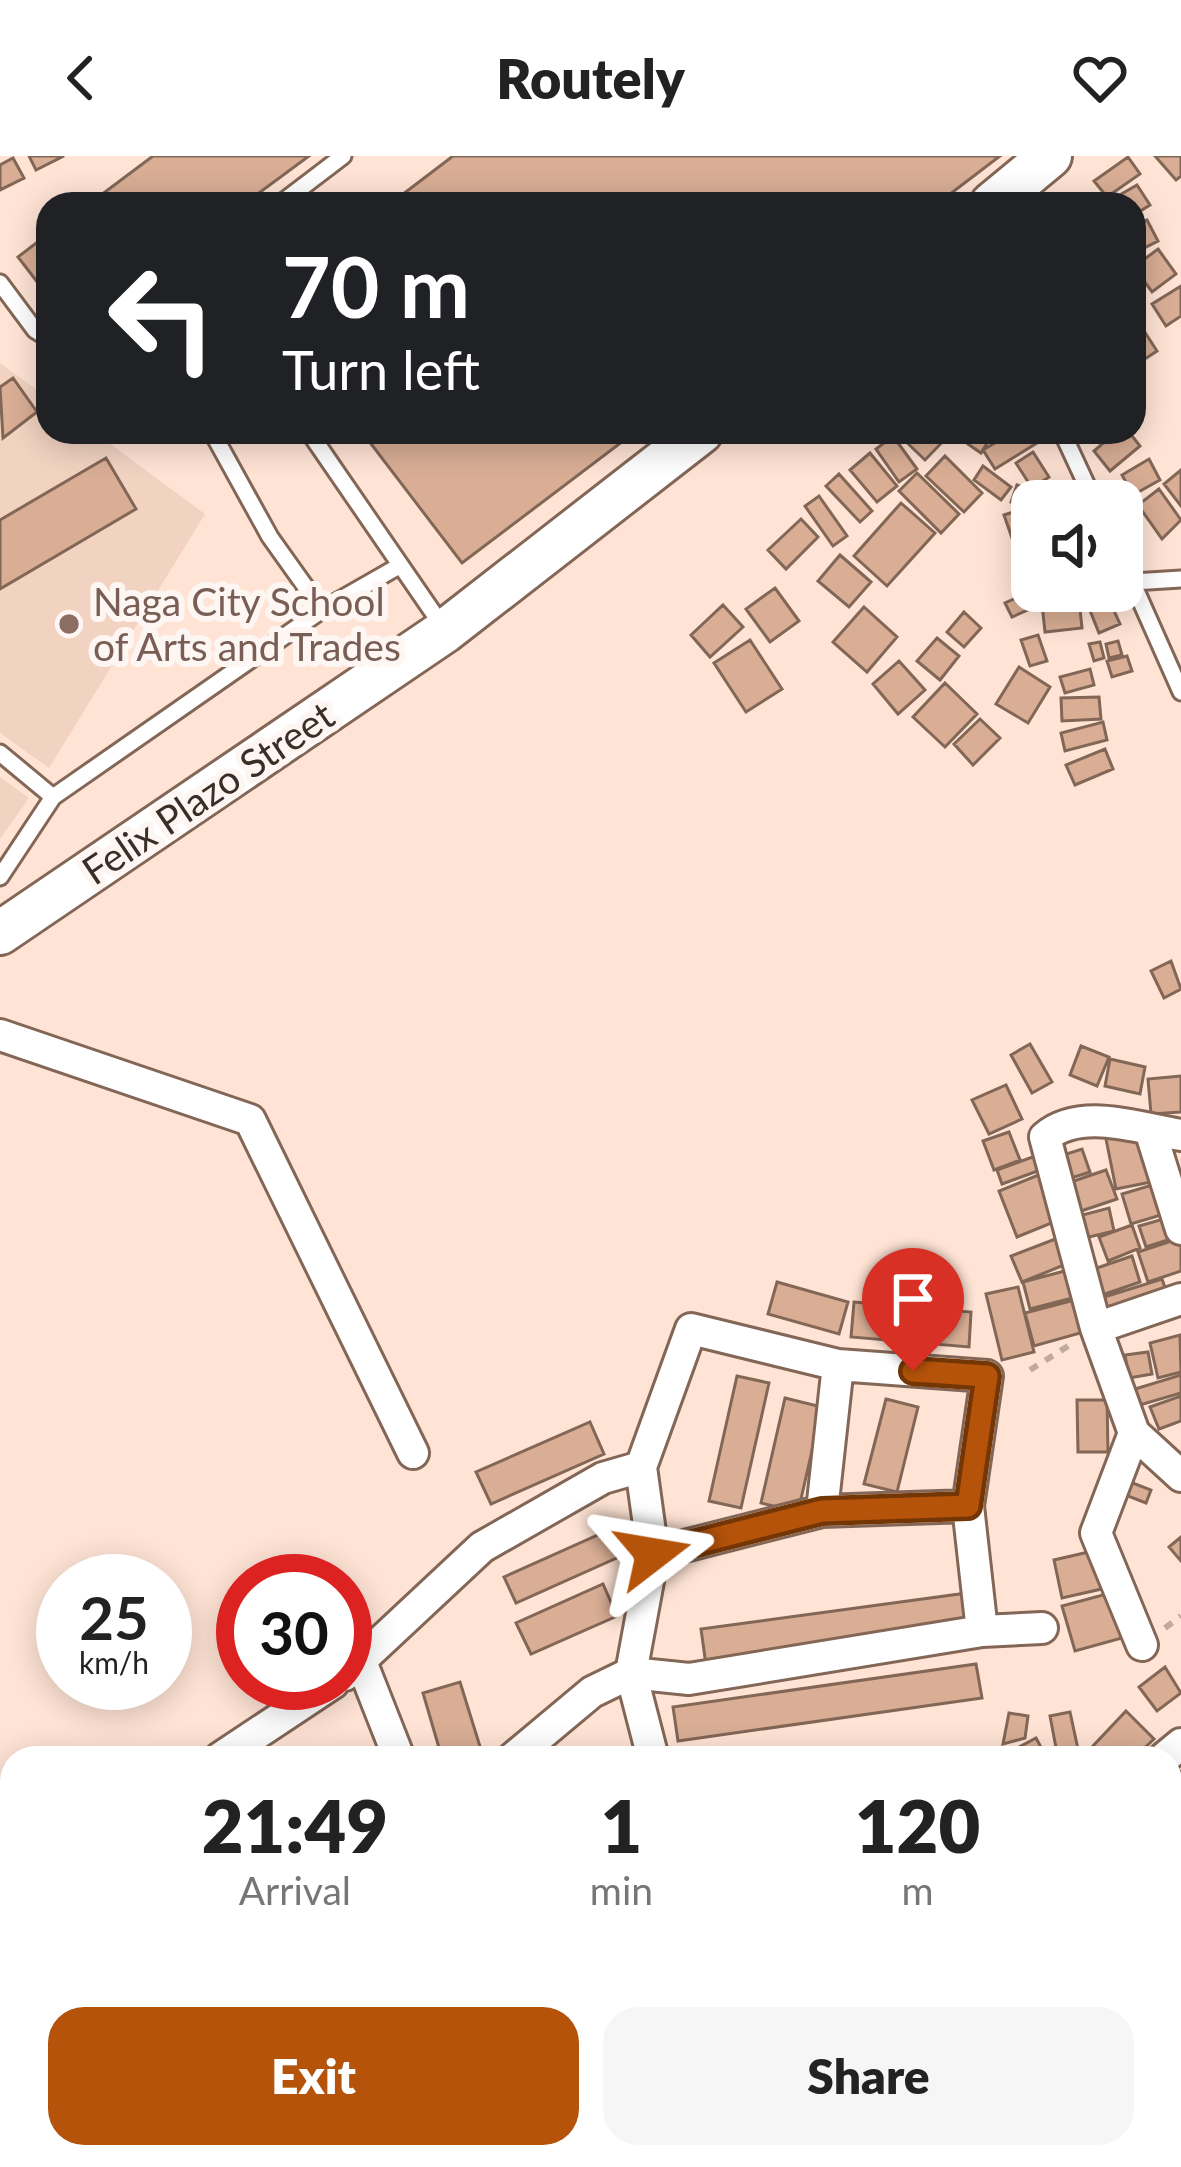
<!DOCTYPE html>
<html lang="en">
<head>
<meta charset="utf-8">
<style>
	:root { --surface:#fff; --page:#f6f6f6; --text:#222; --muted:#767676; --accent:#b45309 }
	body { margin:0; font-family:Lato,sans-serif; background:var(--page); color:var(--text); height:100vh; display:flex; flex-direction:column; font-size:45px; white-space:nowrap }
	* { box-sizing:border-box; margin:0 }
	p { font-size:39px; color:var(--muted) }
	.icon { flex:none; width:66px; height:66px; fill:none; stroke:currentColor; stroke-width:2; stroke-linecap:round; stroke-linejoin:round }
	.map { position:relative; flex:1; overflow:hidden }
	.drawer { position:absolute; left:0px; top:1590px; width:1182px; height:423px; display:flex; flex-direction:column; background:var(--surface); border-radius:36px 36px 0 0; box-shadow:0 6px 30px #0003 }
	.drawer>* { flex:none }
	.banner { position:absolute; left:36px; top:36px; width:1110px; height:252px; border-radius:36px; box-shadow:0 6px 30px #0003; background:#202124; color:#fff; overflow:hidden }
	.buttons { position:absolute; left:1011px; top:324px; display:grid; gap:24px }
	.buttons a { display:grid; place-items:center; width:132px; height:132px; border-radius:24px; background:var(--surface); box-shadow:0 6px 30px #0003; font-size:60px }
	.speed { position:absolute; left:36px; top:1398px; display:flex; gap:24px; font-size:60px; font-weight:700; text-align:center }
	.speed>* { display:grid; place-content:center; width:156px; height:156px; border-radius:50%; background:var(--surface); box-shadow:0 6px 30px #0003; line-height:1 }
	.speed small { font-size:30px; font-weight:400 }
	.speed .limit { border:18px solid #d22; background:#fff; color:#111 }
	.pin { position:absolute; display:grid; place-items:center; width:102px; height:102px; color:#fff; margin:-123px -51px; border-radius:50% 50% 50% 0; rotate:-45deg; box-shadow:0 0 12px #0007 }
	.pin .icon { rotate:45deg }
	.me { position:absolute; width:132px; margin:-66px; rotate:76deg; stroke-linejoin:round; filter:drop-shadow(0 0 9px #0008) }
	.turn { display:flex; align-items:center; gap:42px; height:252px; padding:0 48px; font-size:54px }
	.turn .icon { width:156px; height:156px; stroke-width:2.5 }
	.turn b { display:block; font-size:84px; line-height:102px }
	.eta { display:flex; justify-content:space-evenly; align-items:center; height:204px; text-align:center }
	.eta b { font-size:72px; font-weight:800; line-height:84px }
	.primary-button { display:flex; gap:24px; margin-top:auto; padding:24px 48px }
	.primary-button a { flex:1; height:138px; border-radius:36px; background:var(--accent); color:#fff; font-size:48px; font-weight:800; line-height:138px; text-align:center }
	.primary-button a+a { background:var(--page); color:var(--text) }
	header { display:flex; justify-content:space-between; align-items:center; height:156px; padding:0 48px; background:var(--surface); font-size:54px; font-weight:800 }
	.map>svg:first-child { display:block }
</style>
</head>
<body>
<header><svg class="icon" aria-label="back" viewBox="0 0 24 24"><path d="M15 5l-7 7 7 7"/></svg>Routely<svg class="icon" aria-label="heart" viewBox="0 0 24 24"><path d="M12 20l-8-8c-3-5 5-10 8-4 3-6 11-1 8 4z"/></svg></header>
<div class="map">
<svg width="1181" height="2011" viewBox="0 0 1181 2011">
	<rect width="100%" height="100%" fill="#ffe4d5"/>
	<path fill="#f2d3c2" d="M0 207 48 242V276H94L205 358 49 612 0 577Z
		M0 621 29 642 0 683Z"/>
	<path fill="#d9ae95" stroke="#826656" stroke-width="3" d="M29 0H64L36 14Z
		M153 0H309L244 48H89Z
		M453 0H1000L937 48H390Z
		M1155 0H1181V20L1176 24Z
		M1128 1 1140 18 1107 41 1094 25Z
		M13 2 24 22 0 34V9Z
		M1137 29 1150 49 1134 59V48H1104Z
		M1147 64 1158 85 1134 97V70Z
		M48 78V140L18 101Z
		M1158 93 1176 118 1152 136 1134 111Z
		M1181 130V160L1166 170 1152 148Z
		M1137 164 1157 195 1134 210V166Z
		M13 222 37 256 3 282 0 231Z
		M362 276H635L462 407Z
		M903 276H952L925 304 899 279Z
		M975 276H994L981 297 968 288Z
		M1013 276H1031L1037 287 995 313 983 294Z
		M1116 276H1129L1140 290 1110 315 1094 295Z
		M893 280 917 313 899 326 876 293Z
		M1033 296 1049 321 1032 332 1016 307Z
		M870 297 897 330 877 346 850 314Z
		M945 300 982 337 964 356 926 320Z
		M106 302 136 353 0 433V364Z
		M1149 303 1160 324 1133 339 1122 319Z
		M983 310 1011 331 1001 344 974 324Z
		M1181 314V350L1164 328Z
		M917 317 959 358 941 377 899 335Z
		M839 318 872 355 860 366 826 330Z
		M1017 329 1028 333 1022 350 1011 346Z
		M1159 333 1181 364 1162 383 1138 349Z
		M819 340 847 380 833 390 805 350Z
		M901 347 935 377 887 430 854 400Z
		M1025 352 1032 379 1013 385 1004 359Z
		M801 363 818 381 786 413 768 394Z
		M840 399 871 426 849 451 818 425Z
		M1032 412V434L1019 436 1016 415Z
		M775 432 799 465 770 486 746 453Z
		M1023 439 1030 453 1012 461 1005 447Z
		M1107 439 1120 468 1099 477 1087 447Z
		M1079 444 1082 472 1045 476 1042 448Z
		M723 449 743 471 710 501 691 479Z
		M864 451 897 481 867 516 833 486Z
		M964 456 981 472 964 491 947 476Z
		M1038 479 1047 505 1030 510 1021 484Z
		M937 482 959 500 940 524 917 505Z
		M750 484 782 533 746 556 714 507Z
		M1118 485 1122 499 1109 502 1106 488Z
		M1100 486 1104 502 1094 505 1089 488Z
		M1127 500 1132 515 1112 521 1107 505Z
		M899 505 925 534 898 558 873 528Z
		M1019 511 1050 531 1028 567 996 548Z
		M1090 513 1094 529 1065 537 1060 521Z
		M945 527 977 558 945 591 913 561Z
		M1099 541 1101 563 1062 565 1061 542Z
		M980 563 1000 582 973 609 954 588Z
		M1103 566 1107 584 1065 595 1061 577Z
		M1105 593 1113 613 1075 629 1066 609Z
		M1171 805 1181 833 1164 842 1151 815Z
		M1030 888 1052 926 1032 937 1011 899Z
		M1081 890 1109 901 1097 930 1070 919Z
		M1110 903 1145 911 1140 938 1105 930Z
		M1181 920V956L1151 958 1148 923Z
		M1006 929 1022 963 989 978 972 944Z
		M1009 976 1020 1004 994 1014 983 985Z
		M1146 976 1156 1025 1116 1033 1106 983Z
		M1082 993 1090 1016 1065 1024 1057 1001Z
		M1038 999 1043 1013 1002 1028 997 1014Z
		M1106 1014 1117 1043 1081 1055 1071 1026Z
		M1041 1018 1059 1064 1017 1081 999 1035Z
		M1152 1029 1161 1059 1131 1068 1122 1038Z
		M1109 1052 1114 1075 1077 1084 1071 1062Z
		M1167 1062 1174 1082 1146 1091 1139 1070Z
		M1132 1069 1140 1092 1108 1105 1099 1081Z
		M1058 1082 1069 1107 1022 1126 1011 1100Z
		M1181 1082V1115L1148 1126 1138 1096Z
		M1132 1100 1140 1126 1102 1139 1094 1113Z
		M1072 1113 1080 1140 1030 1153 1023 1126Z
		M1162 1123 1170 1146 1108 1166 1101 1142Z
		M777 1126 848 1146 839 1178 768 1158Z
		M1018 1131 1034 1196 1002 1204 986 1138Z
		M1082 1142 1091 1174 1034 1190 1025 1157Z
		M854 1146 971 1156 969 1191 851 1181Z
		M1180 1179 1181 1216 1158 1222 1150 1187Z
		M1148 1196 1152 1218 1129 1222 1125 1199Z
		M1181 1219V1237L1140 1249 1135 1233Z
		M737 1220 769 1227 741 1352 709 1345Z
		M1181 1240V1265L1159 1273 1150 1251Z
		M785 1242 822 1251 798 1356 761 1347Z
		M886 1243 918 1251 897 1336 864 1328Z
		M1077 1244H1107L1108 1296H1078Z
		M590 1266 604 1298 491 1348 476 1316Z
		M1120 1322 1151 1334 1146 1347 1115 1335Z
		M609 1374 621 1400 516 1447 504 1421Z
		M1181 1381V1405L1169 1391Z
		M1097 1394 1106 1432 1062 1442 1054 1404Z
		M603 1428 617 1460 531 1498 516 1467Z
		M967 1437 972 1473 706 1509 701 1473Z
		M1110 1437 1122 1482 1075 1495 1062 1450Z
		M976 1508 982 1542 678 1585 673 1551Z
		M1165 1511 1181 1537 1157 1555 1139 1531Z
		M460 1526 482 1597 442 1602 423 1537Z
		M1126 1555 1154 1583 1134 1602H1106L1093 1590Z
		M1070 1556 1078 1593 1057 1597 1050 1560Z
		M1009 1557 1028 1560 1025 1582 1003 1588Z
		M1036 1582 1043 1595 1030 1602H999Z
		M1172 1605 1181 1617V1629L1170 1637Z
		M1181 1637V1668L1170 1654V1646Z
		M1170 1683 1181 1684V1763L1170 1762Z
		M1174 1774 1181 1775V1801L1172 1800Z
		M1170 1991 1179 2011H1143L1140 2002 1170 2001Z
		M59 2001H96L97 2003 83 2011H65Z
		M106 2001H129L133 2011H111Z
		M137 2001H159L164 2011H143Z
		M171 2001H203L209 2011H177Z
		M361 2001 373 2011H345Z
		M396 2001H424L429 2011H382Z
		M515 2001H554L559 2011H520Z
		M654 2001H697L699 2006 660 2011Z
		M848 2001H888L893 2011H854Z
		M896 2001H925L926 2003 901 2011Z
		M1034 2001H1067L1068 2011H1035Z
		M1108 2001H1137L1138 2011H1110Z"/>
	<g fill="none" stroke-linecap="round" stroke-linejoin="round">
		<defs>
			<path id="service" d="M280 48 343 0
				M0 127 35 174 48 182
				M309 276 443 471
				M1062 276 1094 345
				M1122 403 1181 536
				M1133 426 1181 423
				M322 454 399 410
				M0 597 53 641 0 721
				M53 641 322 454 270 381 212 276
				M0 1768 12 1794"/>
			<path id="minor" d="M0 879 250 964 413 1297
				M1150 974 1181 1073
				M1181 979C1137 972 1081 951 1045 981L1096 1172 1134 1277 1181 1320
				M1096 1172 1181 1143
				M1134 1277 1096 1377 1142 1489
				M822 1355 838 1209
				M653 1398 822 1355 968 1350
				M362 1508 399 1602
				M345 1519 482 1391 603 1322 641 1311
				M220 1602 333 1527
				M513 1602 592 1536 631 1517 689 1523 982 1475 1042 1472
				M653 1602 631 1517 653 1398 641 1311 691 1173 838 1209 987 1220 968 1350 982 1475
				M1164 1602 1181 1588
				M0 1727 12 1721
				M0 1906 12 1901
				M1170 1919 1181 1920
				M943 2001 945 2011
				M1095 2001 1097 2011
				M791 2011 813 2001"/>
			<path id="secondary" d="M992 48 1050 0
				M0 777 445 475 701 276"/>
		</defs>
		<use href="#service" stroke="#836656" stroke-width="21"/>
		<use href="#minor" stroke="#836656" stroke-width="36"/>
		<use href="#secondary" stroke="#836656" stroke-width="48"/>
		<path stroke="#c0aa9d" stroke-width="6" stroke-dasharray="9 9" stroke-linecap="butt" d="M1030 1214 1073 1187
			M1165 1472 1181 1460"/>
		<use href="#service" stroke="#fff" stroke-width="15"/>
		<use href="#minor" stroke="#fff" stroke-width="30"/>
		<use href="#secondary" stroke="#fff" stroke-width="42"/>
	</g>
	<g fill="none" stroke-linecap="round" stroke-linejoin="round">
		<defs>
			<path id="route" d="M653 1398 822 1355 968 1350 987 1220 913 1215"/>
		</defs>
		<use href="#route" stroke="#753606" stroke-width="30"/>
		<use href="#route" stroke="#b45309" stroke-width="21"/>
	</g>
	<circle fill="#8d6e63" stroke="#fdf6f2" stroke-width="4.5" cx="69" cy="468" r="12"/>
	<g text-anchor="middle" stroke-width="12" stroke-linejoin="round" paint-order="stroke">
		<g font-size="39" fill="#785e54" stroke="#fdf6f2" text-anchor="start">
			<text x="93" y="460">Naga City School<tspan x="93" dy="45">of Arts and Trades</tspan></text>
		</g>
		<g font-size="39" fill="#3a2e27" stroke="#fdf6f2">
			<text transform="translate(208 637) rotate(-34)" y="14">Felix Plazo Street</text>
		</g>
	</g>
</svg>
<div class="buttons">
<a><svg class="icon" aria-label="sound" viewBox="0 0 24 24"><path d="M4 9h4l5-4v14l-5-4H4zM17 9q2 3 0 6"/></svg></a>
</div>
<div class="speed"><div>25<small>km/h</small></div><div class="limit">30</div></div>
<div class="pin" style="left:913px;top:1215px;background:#d93025"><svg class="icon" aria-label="arrive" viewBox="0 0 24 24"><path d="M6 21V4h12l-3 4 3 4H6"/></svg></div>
<svg class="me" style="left:653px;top:1398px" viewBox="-20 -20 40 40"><path d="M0-17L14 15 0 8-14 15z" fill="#b45309" stroke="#fff" stroke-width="4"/></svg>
<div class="banner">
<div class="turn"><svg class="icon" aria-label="left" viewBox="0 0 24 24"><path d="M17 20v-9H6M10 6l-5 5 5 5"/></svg><div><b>70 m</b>Turn left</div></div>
</div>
<section class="drawer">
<div class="eta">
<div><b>21:49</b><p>Arrival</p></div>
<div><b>1</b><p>min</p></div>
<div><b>120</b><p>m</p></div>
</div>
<div class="primary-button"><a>Exit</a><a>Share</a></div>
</section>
</div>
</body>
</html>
